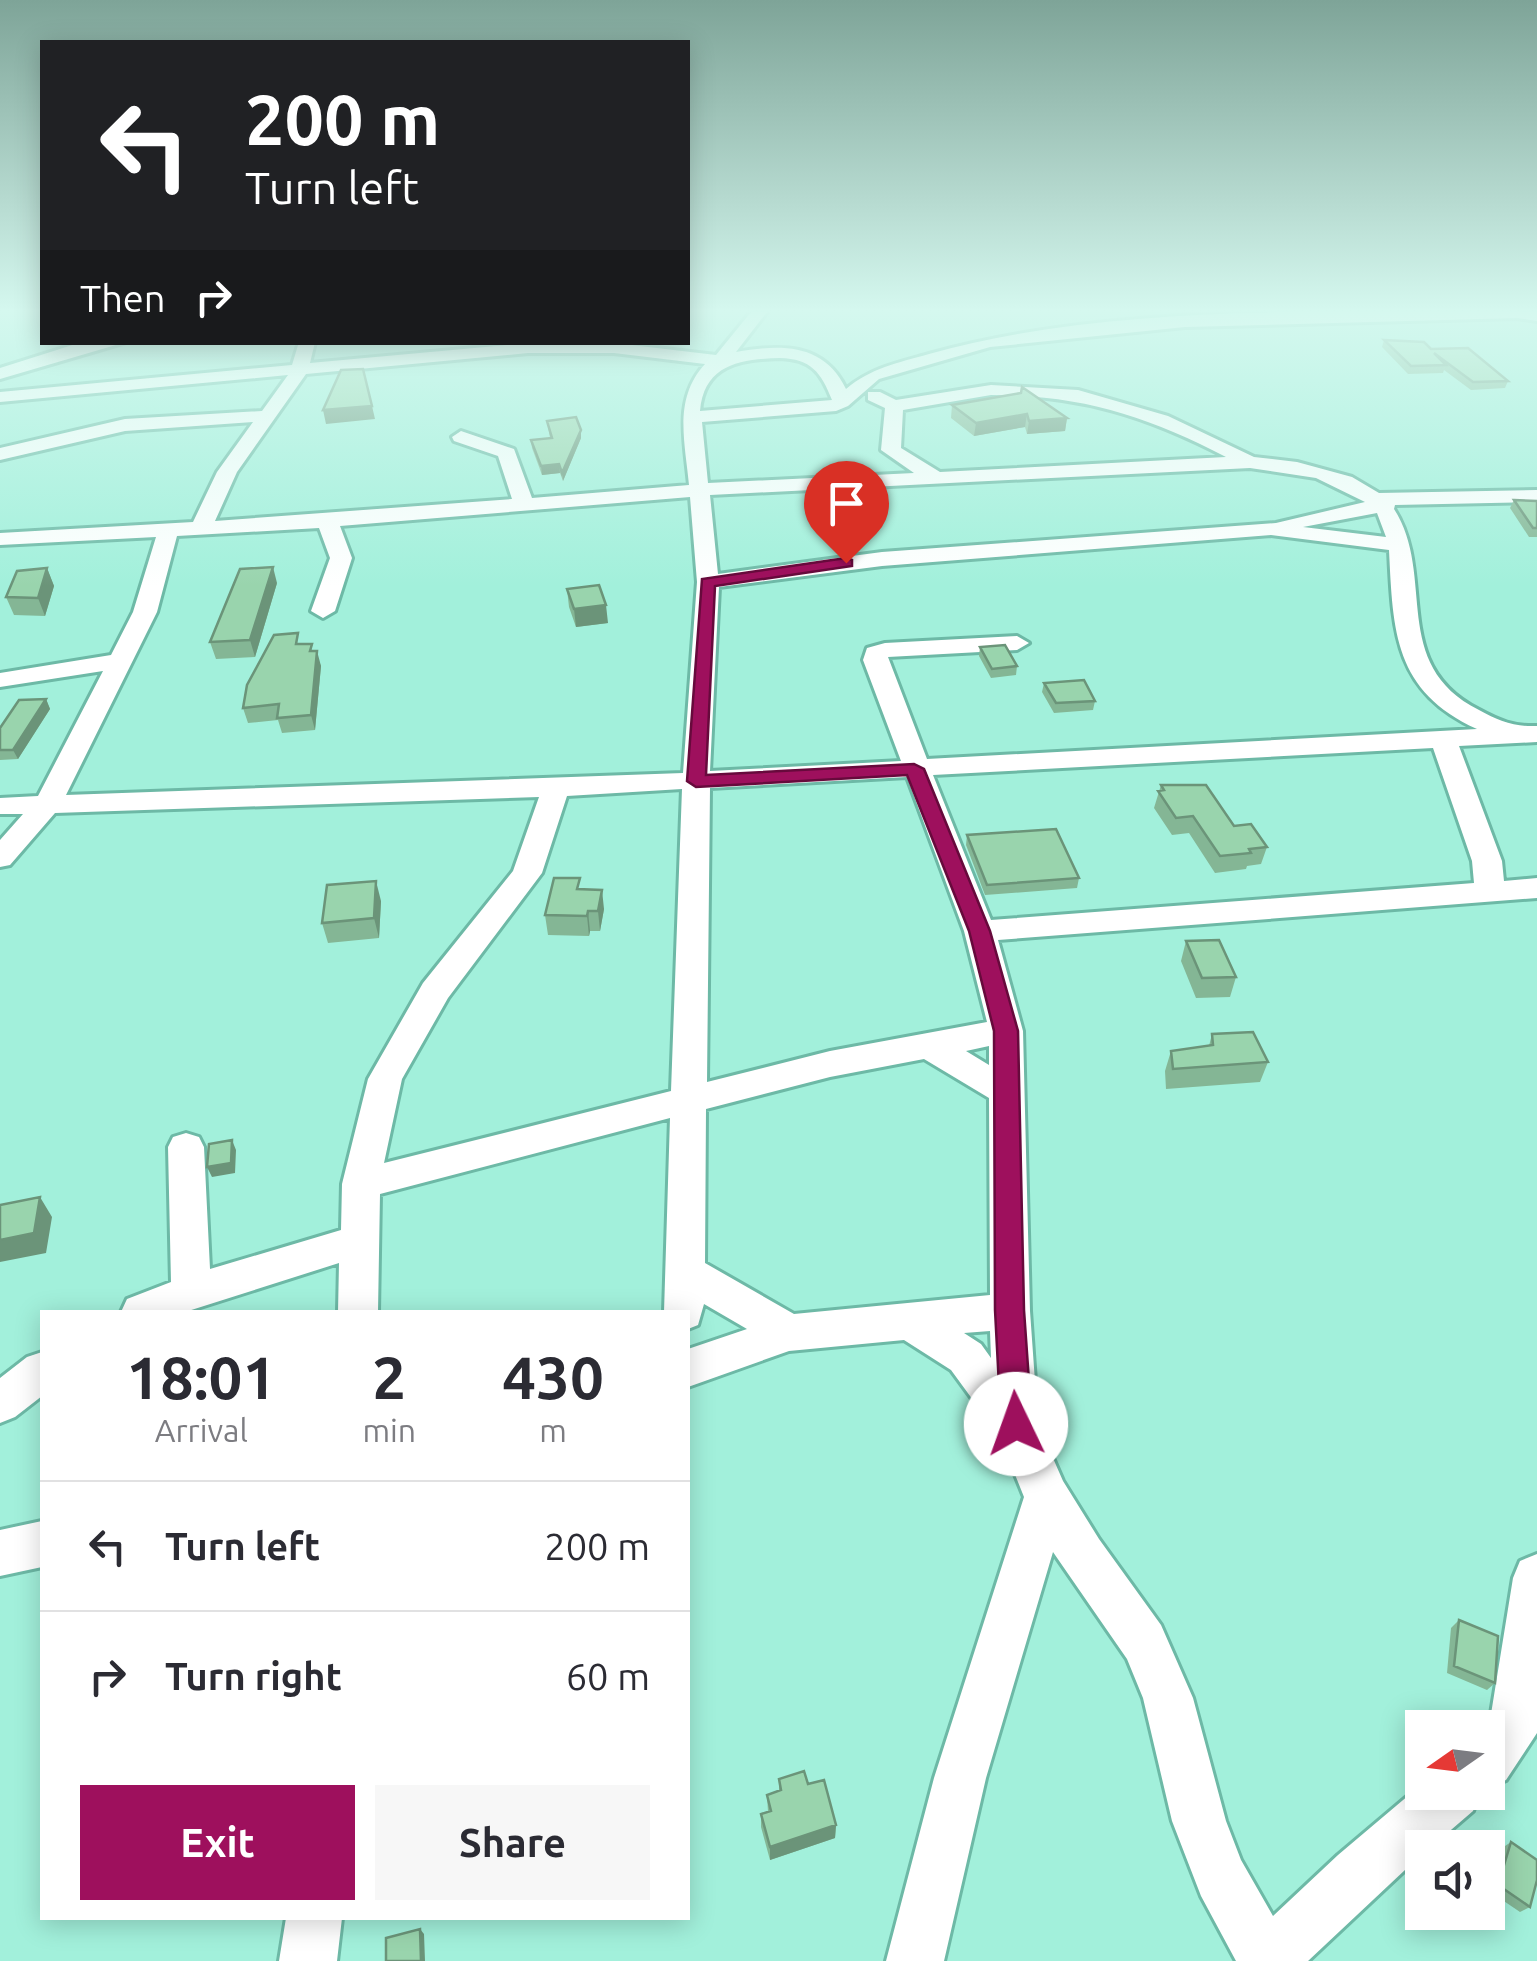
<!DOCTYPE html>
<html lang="en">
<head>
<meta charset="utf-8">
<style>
	:root { --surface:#fff; --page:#f7f7f7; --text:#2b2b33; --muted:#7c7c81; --line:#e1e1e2; --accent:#9e105d }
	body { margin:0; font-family:Ubuntu,sans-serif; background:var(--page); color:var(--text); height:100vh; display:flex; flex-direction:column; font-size:38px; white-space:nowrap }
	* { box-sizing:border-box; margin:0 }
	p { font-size:32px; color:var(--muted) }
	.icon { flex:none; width:55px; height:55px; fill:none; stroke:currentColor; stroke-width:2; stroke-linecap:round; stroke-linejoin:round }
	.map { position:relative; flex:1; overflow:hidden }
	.drawer { position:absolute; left:40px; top:1310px; width:650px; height:610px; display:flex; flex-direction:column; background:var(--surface); border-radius:0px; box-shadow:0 5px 25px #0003 }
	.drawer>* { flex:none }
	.banner { position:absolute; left:40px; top:40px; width:650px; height:305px; border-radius:0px; box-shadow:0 5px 25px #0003; background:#202124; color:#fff; overflow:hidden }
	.needle { width:65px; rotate:256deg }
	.fabs { position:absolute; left:1405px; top:1710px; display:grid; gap:20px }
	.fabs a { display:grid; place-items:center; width:100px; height:100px; border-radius:0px; background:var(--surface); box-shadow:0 5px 25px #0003; font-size:50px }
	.pin { position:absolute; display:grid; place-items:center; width:85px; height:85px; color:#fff; margin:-102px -42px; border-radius:50% 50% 50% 0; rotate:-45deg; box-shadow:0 0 10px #0007 }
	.pin .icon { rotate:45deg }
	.me { position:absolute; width:110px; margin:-55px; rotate:357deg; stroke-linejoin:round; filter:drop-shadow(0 0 8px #0008) }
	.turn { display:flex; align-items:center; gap:35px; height:210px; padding:0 40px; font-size:45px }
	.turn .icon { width:130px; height:130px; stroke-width:2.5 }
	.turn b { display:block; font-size:70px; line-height:85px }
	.then { display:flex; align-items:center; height:95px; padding:0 40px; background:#0003; gap:20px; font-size:38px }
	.eta { display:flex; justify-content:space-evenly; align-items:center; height:170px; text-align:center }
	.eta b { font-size:60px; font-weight:700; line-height:70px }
	.primary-button { display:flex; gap:20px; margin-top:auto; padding:20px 40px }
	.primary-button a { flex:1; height:115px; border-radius:0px; background:var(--accent); color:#fff; font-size:40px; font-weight:700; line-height:115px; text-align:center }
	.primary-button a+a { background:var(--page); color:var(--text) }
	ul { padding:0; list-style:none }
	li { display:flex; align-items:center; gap:30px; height:130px; padding:0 40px; border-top:2px solid var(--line) }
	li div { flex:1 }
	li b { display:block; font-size:38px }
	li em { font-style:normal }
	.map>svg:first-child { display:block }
</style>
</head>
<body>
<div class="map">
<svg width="1537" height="1961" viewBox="0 0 1537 1961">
	<rect width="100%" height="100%" fill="#a2f0db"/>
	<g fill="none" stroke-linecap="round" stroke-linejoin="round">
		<defs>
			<path id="minor" d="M751 312H767L736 352C781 344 824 343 846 389 871 368 897 363 929 354 1113 302 1345 312 1537 312V321L1517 318 1185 327 990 347 879 379 848 406 836 411 702 422 708 483 914 473 881 450 885 408 868 400V392H880L896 400 991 385 1078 390 1168 416 1254 457 1297 462 1352 477 1379 493 1537 490V502L1395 505 1394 509C1437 576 1388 664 1479 710 1499 721 1514 727 1537 726V742L1459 746 1502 861 1504 881 1537 878V898L998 940 1023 1031 1030 1311 1038 1424 1063 1481 1099 1539 1161 1625 1193 1698 1226 1821 1241 1860 1273 1916 1338 1855 1422 1784V1792H1480L1473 1811 1430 1848H1422V1854L1308 1961H1236L1201 1896 1172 1821 1143 1698 1127 1659 1053 1552 986 1778 944 1961H886L934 1778 1024 1497 1000 1437 951 1370 904 1340 789 1351 688 1387V1349L747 1329 704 1304 698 1325 688 1329V1312H664L670 1118 380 1194 378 1312H338L339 1263 185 1312H121L127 1299 171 1282 168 1147 173 1137 186 1133 199 1137 204 1147 210 1269 341 1230 342 1184 368 1079 423 983 513 871 539 797 55 813 10 865 0 867V840L23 814H0V798L38 796 103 671 0 687V673L111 655 133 612 156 537 0 545V533L193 522 217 472 253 422 125 431 0 460V448L125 419 262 411 288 375 0 402V392L292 365 299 342H315L310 363 528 343H614L716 355ZM528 353H614L705 364C673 399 685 441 689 485L532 498 514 449 461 431 452 437 454 441 498 456 512 499 215 521 237 472 306 374ZM780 358C811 359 821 372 832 400L700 411C704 364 741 359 780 358ZM991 395C1081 395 1147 416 1226 457L940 472 901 448 903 410ZM1250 468 1316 478 1365 502 1276 523 882 552 718 574 710 495ZM690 497 697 582 683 773 66 795 157 612 177 536 319 528 330 558 311 611 323 618 335 611 352 558 340 526ZM1377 513 1386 537 1303 527ZM1271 535 1389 550C1393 632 1394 691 1477 729L927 759 888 657 1017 650 1029 643 1017 636 885 643 867 648 863 660 901 761 710 771 719 587 882 566ZM1433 748 1472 861 1474 883 991 920 933 775ZM907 777 964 931 987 1022 830 1051 707 1082 710 788ZM682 789 671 1091 384 1163 402 1079 448 998 542 873 567 796ZM989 1046V1065L966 1051ZM924 1059 989 1098 990 1295 794 1314 705 1263 706 1109 830 1077ZM990 1331 991 1358 981 1344 964 1333Z
				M82 342H126L0 379V368Z
				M42 1352V1396L15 1417 0 1423V1378L27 1357Z
				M42 1521V1567L0 1576V1530Z
				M1537 1554V1733L1506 1780 1488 1788V1728H1481L1491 1714 1513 1578 1520 1561Z
				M286 1918H342L337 1961H279Z"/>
		</defs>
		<use href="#minor" stroke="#6db9a6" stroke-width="6"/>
		<use href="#minor" fill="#fff" fill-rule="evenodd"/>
	</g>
	<path fill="#84b695" d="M1384 340 1431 349 1508 381 1505 388 1471 390 1444 370 1443 373 1408 374 1382 347Z
		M952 405 1067 418 1065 431 1027 434 1025 427 974 436 951 418Z
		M547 421 581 430V438L563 481 560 473 542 475 532 448 531 440 550 438Z
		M1514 500 1537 501V537H1529L1510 508Z
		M47 568 54 586 45 616 14 615 6 597Z
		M277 583 255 657 216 659 210 642Z
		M567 589 608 623 576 627 569 607Z
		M301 644 314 651 321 666 315 730 282 733 278 720 248 723 243 708Z
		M980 647 1017 666 1016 675 991 678 979 656Z
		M1044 683 1095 701 1093 710 1054 713 1042 692Z
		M46 699 50 709 18 759 0 760V728Z
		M1161 785 1234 826 1267 847 1261 864 1247 866 1246 869 1215 873 1189 833 1172 835 1154 808Z
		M967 835 1079 878 1077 888 985 895 966 845Z
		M581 889 604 909 600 931H590L589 936 548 935 545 915Z
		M381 901 379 938 328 943 322 923Z
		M1186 941 1236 977 1230 997 1196 998 1181 961Z
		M1212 1034 1268 1062 1260 1082 1166 1089 1165 1071 1171 1051 1209 1046Z
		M1459 1620 1495 1683 1487 1690 1447 1673 1451 1628Z
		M779 1779 808 1784 836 1825 835 1838 770 1860 761 1827V1814L768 1812 767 1795 779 1791Z
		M1511 1842 1530 1907 1520 1912 1489 1891 1502 1848Z"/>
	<path fill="#6b9479" d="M372 406 375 419 326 424 323 410Z
		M1027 414 1025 427 974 436 976 423Z
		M1067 418 1065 431 1027 434 1029 421Z
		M581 430V438L563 481 562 473Z
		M559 464 560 473 542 475 541 466Z
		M273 567 277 583 255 657 250 640Z
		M47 568 54 586 45 616 38 598Z
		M606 605 608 623 576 627 574 609Z
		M317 651 321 666 315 730 311 715Z
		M46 699 50 709 18 759 13 750Z
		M376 881 381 901 379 938 374 918Z
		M602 890 604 909 600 931 598 911Z
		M588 911 590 931 589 936 587 916Z
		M232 1140 236 1150 235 1173 212 1177 207 1167Z
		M40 1197 52 1217 46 1253 0 1262V1240Z
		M836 1825 835 1838 770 1860V1847Z
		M420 1929 424 1934 425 1961H421Z"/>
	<path fill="#99d4ad" stroke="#6b9479" stroke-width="2.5" d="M1384 340 1424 342 1431 349 1468 348 1508 381 1473 382 1434 353 1446 365 1411 366Z
		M363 369 372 406 323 410 341 370Z
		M1022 387 1067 418 1029 421 1027 414 976 423 952 405 1021 393Z
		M576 417 581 430 562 473 559 464 541 466 531 440 552 438 547 421Z
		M1514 500 1537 501V528H1533Z
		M273 567 250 640 210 642 240 569Z
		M47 568 38 598 6 597 17 571Z
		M599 585 606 605 574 609 567 589Z
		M298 633 296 644H312L310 651H317L311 715 277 718 279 704 243 708 247 685 274 635Z
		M1005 645 1017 666 992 669 980 647Z
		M1084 680 1095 701 1056 703 1044 683Z
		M46 699 13 750H0V728L19 700Z
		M1161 785H1206L1234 826 1251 824 1267 847 1249 849 1251 853 1220 856 1193 816 1176 818 1158 791 1164 790Z
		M1056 829 1079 878 987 885 967 835Z
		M554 878H580L577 889 602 890 598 911H588L587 916 545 915Z
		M376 881 374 918 322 923 327 885Z
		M1219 940 1236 977 1202 978 1186 941Z
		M1253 1032 1268 1062 1173 1069 1171 1051 1213 1045 1212 1034Z
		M232 1140 231 1163 207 1167 209 1144Z
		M40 1197 34 1233 0 1240V1205Z
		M1459 1620 1498 1636 1495 1683 1454 1666Z
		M804 1771 808 1784 824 1780 836 1825 770 1847 761 1814 771 1811 767 1795 781 1790 779 1779Z
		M1511 1842 1537 1860V1880L1530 1907 1498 1885Z
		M420 1929 421 1961H386V1938Z"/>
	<linearGradient id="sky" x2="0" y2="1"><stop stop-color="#7ea498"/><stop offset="0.53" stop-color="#d5f8ef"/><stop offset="1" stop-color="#d5f8ef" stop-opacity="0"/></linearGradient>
	<rect width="1537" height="586" fill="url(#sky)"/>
	<path fill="#9e105d" stroke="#670a3c" stroke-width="2.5" d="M846 558 852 560V566L715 586 706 775 914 764 924 769 990 931 1018 1031 1024 1310 1032 1424 1027 1434 1016 1438 1005 1434 1001 1424 995 1310 994 1031 969 931 907 775 696 787 687 781 702 579Z"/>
</svg>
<div class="fabs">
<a><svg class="needle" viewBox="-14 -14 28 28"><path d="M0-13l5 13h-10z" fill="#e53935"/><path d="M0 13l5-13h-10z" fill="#7c7c81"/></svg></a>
<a><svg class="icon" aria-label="sound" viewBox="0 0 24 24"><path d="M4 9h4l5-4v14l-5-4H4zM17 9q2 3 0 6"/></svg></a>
</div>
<div class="pin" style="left:846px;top:563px;background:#d93025"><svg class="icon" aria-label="arrive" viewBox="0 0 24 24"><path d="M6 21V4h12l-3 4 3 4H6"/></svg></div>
<svg class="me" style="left:1016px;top:1424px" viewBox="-20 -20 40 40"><circle r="19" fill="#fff"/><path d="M0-13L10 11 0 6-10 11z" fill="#9e105d"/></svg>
<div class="banner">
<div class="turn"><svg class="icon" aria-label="left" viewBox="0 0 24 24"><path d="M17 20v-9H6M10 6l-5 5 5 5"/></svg><div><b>200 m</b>Turn left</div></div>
<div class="then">Then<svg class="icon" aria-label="right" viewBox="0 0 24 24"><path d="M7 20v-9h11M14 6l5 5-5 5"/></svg></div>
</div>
<section class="drawer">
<div class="eta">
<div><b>18:01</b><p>Arrival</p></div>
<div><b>2</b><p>min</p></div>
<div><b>430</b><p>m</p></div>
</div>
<ul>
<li><svg class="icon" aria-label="left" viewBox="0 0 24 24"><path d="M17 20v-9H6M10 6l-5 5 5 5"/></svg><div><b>Turn left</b></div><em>200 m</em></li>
<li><svg class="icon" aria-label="right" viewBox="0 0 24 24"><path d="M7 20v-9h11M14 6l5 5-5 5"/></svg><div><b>Turn right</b></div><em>60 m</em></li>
</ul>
<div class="primary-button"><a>Exit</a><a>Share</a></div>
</section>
</div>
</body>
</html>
